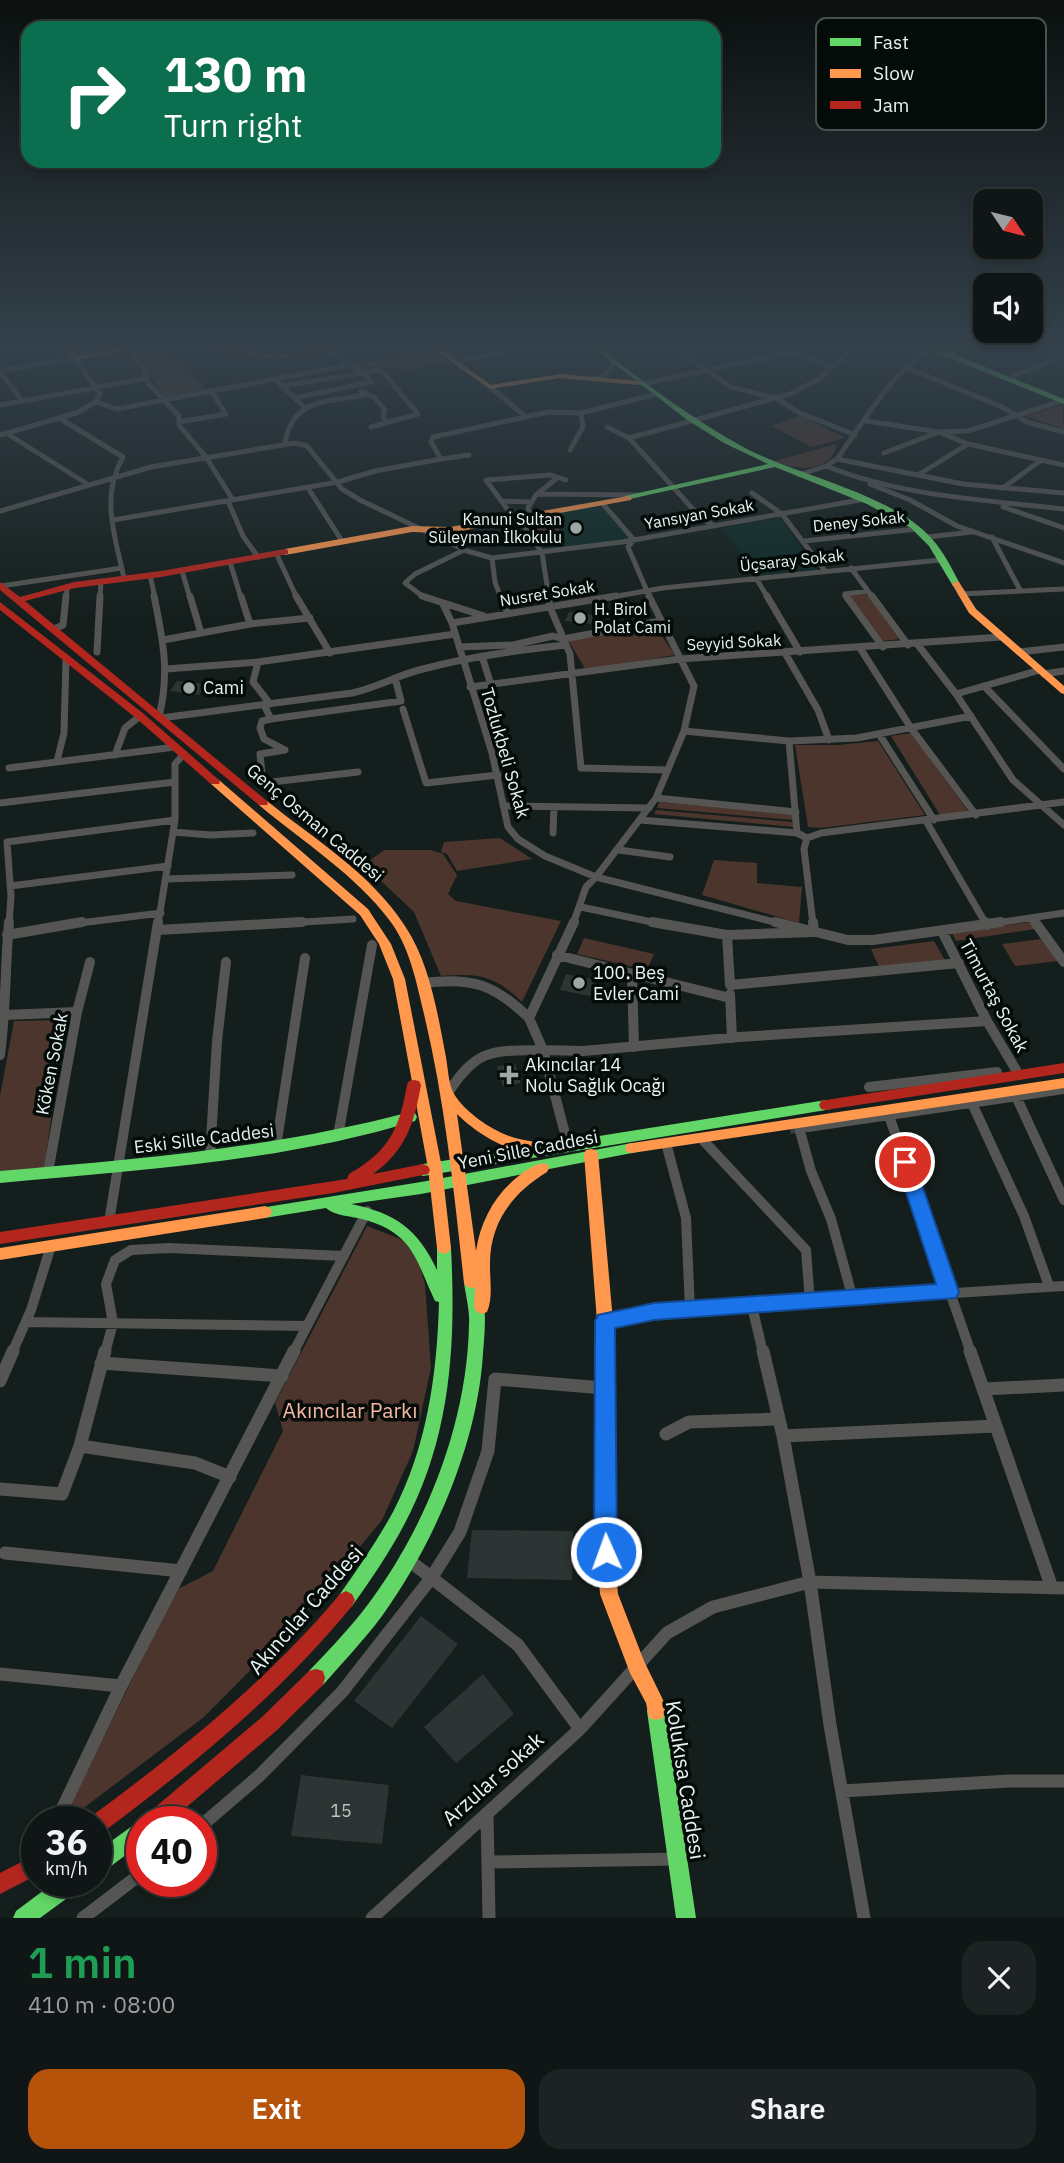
<!DOCTYPE html>
<html lang="en">
<head>
<meta charset="utf-8">
<style>
	:root { --surface:#0f1615; --page:#1d2322; --text:#f1f3f6; --muted:#9b9fa0; --line:#2f3534; --accent:#b45309 }
	body { margin:0; font-family:"IBM Plex Sans",sans-serif; background:var(--page); color:var(--text); height:100vh; display:flex; flex-direction:column; font-size:26px; white-space:nowrap }
	* { box-sizing:border-box; margin:0 }
	p { font-size:23px; color:var(--muted) }
	.icon { flex:none; width:38px; height:38px; fill:none; stroke:currentColor; stroke-width:2; stroke-linecap:round; stroke-linejoin:round }
	.map { position:relative; height:1918px; overflow:hidden }
	.details { display:flex; flex-direction:column; background:var(--surface); flex:1 }
	.details>* { flex:none }
	.banner { position:absolute; left:21px; top:21px; width:700px; height:147px; border-radius:21px; box-shadow:0 4px 10px #0003,0 0 0 2px var(--line); background:#0b6e4f; color:#fff; overflow:hidden }
	.needle { width:46px; rotate:125deg }
	.fabs { position:absolute; left:973px; top:189px; display:grid; gap:14px }
	.fabs a { display:grid; place-items:center; width:70px; height:70px; border-radius:14px; background:var(--surface); box-shadow:0 4px 10px #0003,0 0 0 2px var(--line); font-size:35px }
	.speed { position:absolute; left:21px; top:1806px; display:flex; gap:14px; font-size:35px; font-weight:700; text-align:center }
	.speed>* { display:grid; place-content:center; width:91px; height:91px; border-radius:50%; background:var(--surface); box-shadow:0 4px 10px #0003,0 0 0 2px var(--line); line-height:1 }
	.speed small { font-size:18px; font-weight:400 }
	.speed .limit { border:10px solid #d22; background:#fff; color:#111 }
	.pin { position:absolute; display:grid; place-items:center; width:60px; height:60px; color:#fff; margin:-30px; border:4px solid #fff; border-radius:50%; box-shadow:0 2px 7px #0007 }
	.me { position:absolute; width:77px; margin:-38px; rotate:358deg; stroke-linejoin:round; filter:drop-shadow(0 0 5px #0008) }
	.turn { display:flex; align-items:center; gap:24px; height:147px; padding:0 28px; font-size:32px }
	.turn .icon { width:91px; height:91px; stroke-width:2.5 }
	.turn b { display:block; font-size:49px; line-height:60px }
	.round { display:grid; place-items:center; flex:none; width:74px; height:74px; border-radius:21px; background:var(--page) }
	.overview { display:flex; align-items:center; justify-content:space-between; height:119px; padding:0 28px }
	h1 { font-size:42px; font-weight:600; line-height:52px; color:#1e9e55 }
	.primary-button { display:flex; gap:14px; margin-top:auto; padding:14px 28px }
	.primary-button a { flex:1; height:80px; border-radius:21px; background:var(--accent); color:#fff; font-size:28px; font-weight:600; line-height:80px; text-align:center }
	.primary-button a+a { background:var(--page); color:var(--text) }
	.map>svg:first-child { display:block }
</style>
</head>
<body>
<div class="map">
<svg width="1064" height="1918" viewBox="0 0 1064 1918">
	<rect width="100%" height="100%" fill="#141e1c"/>
	<path fill="#0e2a26" d="M602 506 629 539 544 551 526 517Z
		M780 518 817 570 757 576 722 528Z"/>
	<path fill="#4c352c" d="M163 349 173 359 181 361 207 390 165 397 133 351Z
		M428 351H433L447 361 404 371 397 367H359V364Z
		M1062 405 1064 429 1025 416Z
		M800 415 845 438 811 447 772 426Z
		M836 444C835 471 796 472 775 461Z
		M551 516 563 536 540 539 529 519Z
		M867 594 899 639 882 641 849 595Z
		M655 626 675 655 586 670 568 640Z
		M911 733 968 811 940 815 891 736Z
		M878 741 925 815 821 828 808 827 795 745H838Z
		M659 802 793 814V820L657 808Z
		M656 810 793 822V827L654 814Z
		M500 838 532 859 457 871 447 854 441 852 444 842Z
		M384 850H431L443 854 457 875 448 894 456 901 561 921 522 1002C494 975 479 973 441 976L414 912 364 865Z
		M714 860 757 863V883L802 887 799 923 702 895Z
		M1030 922 1035 929 956 941 952 933Z
		M584 938 654 954 647 970 577 954Z
		M1042 939 1058 961 1015 966 1002 944Z
		M934 941 945 960 879 967 871 949Z
		M65 1020 44 1169 0 1173V1096L14 1021Z
		M367 1226 403 1240 418 1259 425 1284 431 1368 413 1451 382 1520 300 1620 204 1717 65 1822H62L176 1590 213 1571 283 1431 275 1403Z"/>
	<path fill="#2d3534" d="M569 612 594 615 591 624 565 621Z
		M177 681 207 684 199 695 170 691Z
		M566 974 596 980 590 996 560 990Z
		M515 1064 521 1083 503 1087 497 1066Z
		M472 1530 573 1531 572 1580 467 1578Z
		M421 1616 458 1644 392 1728 354 1701Z
		M483 1674 514 1714 456 1763 424 1727Z
		M301 1775 389 1785 382 1844 291 1836Z"/>
	<g fill="none" stroke-linecap="round" stroke-linejoin="round">
		<path stroke="#343e3c" stroke-width="10" stroke-dasharray="10 5" stroke-linecap="butt" d="M790 1129 806 1127"/>
		<path stroke="#555553" stroke-width="5" d="M128 349 143 368 148 383 179 416V425L206 457 233 500
			M675 349 731 387 776 398 798 412 855 435
			M789 350 830 366
			M328 351 351 365
			M455 362 519 349
			M905 367 1000 406 1027 422 1064 432
			M0 371 75 358 100 394 96 402 117 409 275 379
			M0 371 22 401
			M1013 376 1064 356
			M595 378 607 374 614 363
			M642 384 793 352
			M282 386 381 370 418 414 371 427
			M490 387 525 416
			M361 391 375 398 385 410 383 416 386 422
			M295 398 371 382 364 373 351 365 275 379 303 406
			M0 405 148 378
			M59 418 123 457C100 497 115 536 124 578
			M866 421 939 432 968 444 1064 465
			M179 422 226 414 211 391
			M607 427 629 438 701 518 713 525
			M6 433 89 485
			M0 435 76 413 96 402
			M629 438 790 394 819 379 852 349
			M285 443C292 398 328 402 365 395
			M570 450 583 427 581 413
			M884 453 939 432 968 431 1061 401
			M469 455 441 459 431 442 433 437 548 412 581 413 657 394
			M837 459C859 429 900 358 935 349
			M826 466C900 496 985 500 1064 509
			M799 475 826 466 837 459 963 484 1064 493
			M918 475 968 444
			M870 484 910 500 957 526 1064 563
			M308 488 342 541
			M1003 488 1040 461
			M752 493 782 514 825 571
			M537 494 638 495
			M228 501 243 536 258 557
			M501 501 532 502
			M603 504 634 540 628 547 650 598
			M1003 507 1064 528
			M0 511 151 467 295 443 307 446 342 489 360 500 467 551 492 558 622 542 860 500
			M530 514 528 508 536 495 557 478
			M113 520 338 482 375 471 441 459
			M927 537 972 532
			M992 537 1020 590
			M804 541 917 529
			M276 553 297 598
			M492 558 495 582 501 598
			M230 562 241 598
			M851 568 873 598
			M182 571 190 598
			M150 575 155 598
			M756 578 768 598
			M1 586 122 568
			M960 594 1064 589
			M66 598 67 587
			M100 598 101 581
			M425 598 405 583 415 574 464 550
			M549 598 542 553 518 516 510 513 486 480 551 475 566 480
			M606 598 663 588 940 560
			M848 598 845 594 868 591"/>
		<path stroke="#555553" stroke-width="7" d="M154 596C163 640 170 672 159 717
			M190 596 201 633
			M241 596 250 624
			M296 596 330 653
			M422 596 484 616
			M501 596 508 614
			M548 596 550 607 570 654 581 768 668 770
			M767 596 800 652
			M846 596 883 647
			M872 596 908 645
			M443 604 452 623 492 753 508 827 518 839 545 856 596 877 656 798 684 731 694 686 649 596
			M452 623 616 596
			M54 629 63 625 66 596
			M163 640 250 624 310 618
			M918 645 956 694 1013 780 1064 825
			M459 647 513 645 553 636 563 639 660 621
			M860 648 911 728 976 815
			M97 652 100 596
			M1019 652 1064 647
			M785 653 818 710 829 740
			M482 656 491 685
			M258 662 253 682 270 704
			M166 669 258 662 455 634
			M1044 674 1064 671
			M984 686 1064 769
			M470 687 680 659 1001 637
			M956 694 1040 670
			M264 705 271 719 401 701 395 678
			M403 709 426 783 498 775
			M161 718 352 693C376 688 396 676 419 670 467 657 517 650 566 645
			M271 719 262 721 260 728 264 739 285 750
			M684 731 789 741 797 833 807 838
			M879 734 934 820
			M789 741 857 738 971 716
			M285 750 260 754 263 783 358 772
			M115 755 125 728 140 716
			M57 761 64 733 66 659
			M9 768 175 747
			M656 798 796 812
			M0 803 175 782
			M503 806 649 808
			M640 820 797 833
			M926 821 986 924
			M173 832 210 835 253 833
			M553 833 554 807
			M619 850 670 857
			M166 879 292 875
			M10 886 168 866
			M581 907 661 924
			M1032 918 1036 924
			M9 924 11 896 7 842 175 820
			M72 924 161 913
			M158 924 175 820V764L184 754
			M271 924 353 919
			M573 924 586 887 596 877 782 924
			M813 924 804 849 807 838 821 833 1064 802
			M989 924 1064 913"/>
		<path stroke="#555553" stroke-width="10" d="M574 922 529 1018 543 1050 583 1051 739 1037 987 1021
			M652 922 727 935
			M775 922 848 940H873L1001 922
			M813 922 814 932 727 935 730 985 959 963
			M985 922 987 925
			M1035 922 1064 962
			M158 930 302 922
			M942 931 987 1021 1019 1075
			M7 935 82 922
			M557 955 730 998
			M632 974 634 1047
			M423 983C472 977 494 984 529 1018
			M730 994 732 1038
			M5 1015 77 1012
			M0 1055C6 1011 5 966 9 922
			M869 1087 997 1072
			M1014 1092 1064 1200
			M448 1093C478 1047 492 1051 543 1050L568 1145
			M970 1099 1024 1216 1049 1286
			M887 1110 971 1353
			M798 1124 811 1171 831 1219 853 1299
			M808 1127 1064 1089
			M338 1136 372 945
			M701 1138 806 1250 810 1302
			M666 1143 686 1218 690 1310
			M276 1147 305 958
			M210 1156 217 1041 226 962
			M48 1172 77 1012 90 962
			M109 1222 158 922
			M752 1306 763 1353
			M605 1321 655 1312 1064 1286
			M26 1322 307 1326
			M12 1353 31 1310 51 1246
			M105 1353 113 1323 106 1284 115 1260 131 1250 169 1248 344 1256
			M293 1353 367 1211"/>
		<path stroke="#555553" stroke-width="13" d="M763 1351 783 1436 810 1582 830 1725 864 1918
			M970 1351 1052 1588
			M101 1363 282 1376
			M0 1381 13 1351
			M984 1389 1064 1385
			M666 1434 689 1422 779 1419
			M783 1436 996 1426
			M80 1446 195 1463 230 1477
			M0 1489 62 1494 80 1446 105 1351
			M5 1553 181 1571
			M406 1558 518 1645 580 1729
			M0 1674 121 1686
			M842 1791 1009 1781H1064
			M487 1813 489 1918
			M56 1822 121 1686 294 1351
			M201 1826 259 1776 342 1692 432 1577 460 1532 488 1451 495 1379 603 1388
			M488 1862 679 1859
			M83 1918 142 1873
			M372 1918 580 1729 667 1633 713 1607 810 1582 1064 1588"/>
		<path fill="#63d668" fill-rule="evenodd" d="M595 349H602C648 386 695 421 747 449 799 476 894 495 932 539 944 552 952 569 960 584L953 586 929 546 911 528 867 504 775 467 625 500V496L768 464 724 443 686 419Z
			M932 349 947 351 968 349 953 354 1064 399V404L942 355Z
			M826 1100 831 1101 833 1105 831 1109 826 1110 423 1176 418 1174 416 1170 418 1166 423 1164Z
			M410 1112 415 1113 417 1117 415 1121C281 1162 139 1170 0 1183V1171C139 1159 274 1148 410 1112Z
			M632 1143 637 1144 639 1148 637 1152 632 1153 421 1194 351 1204C395 1213 418 1229 437 1270V1248L439 1244 444 1242 449 1244 451 1248C456 1345 451 1437 404 1525 389 1553 371 1580 352 1606L346 1609 340 1606 337 1600 340 1594C359 1567 377 1541 393 1512 427 1447 437 1375 439 1302L435 1301C415 1259 414 1233 362 1219 351 1216 335 1216 326 1208L265 1218 260 1216 258 1212 260 1208 421 1182Z
			M472 1277 477 1279C488 1300 485 1329 483 1353 478 1442 434 1544 382 1616 364 1640 343 1662 323 1685L316 1687 309 1685 307 1678 309 1671C330 1649 351 1627 369 1603 427 1525 467 1423 469 1325 470 1311 466 1297 464 1283L467 1279Z
			M656 1702 663 1704 665 1711 696 1918H676L647 1711 649 1704Z
			M142 1821 144 1822H142V1843L103 1872 96 1875V1852L135 1824Z
			M56 1881H84L81 1888 40 1918H13L16 1911Z"/>
		<path fill="#ff974d" fill-rule="evenodd" d="M65 349H72L77 356 117 349H133L75 360Z
			M433 349H441L491 385 560 374 639 381 643 383 639 385 560 378 490 389Z
			M628 496 632 498 631 500 450 533 412 532 285 555 281 552 285 549 412 526 450 527Z
			M956 581 959 582 976 609 1064 686V694L1061 693 969 613 952 584Z
			M215 779 219 780 368 909 391 944 405 979 442 1168 451 1248 449 1252 444 1254 439 1252 437 1248 428 1168 393 979 379 944 360 915 211 784 210 782 211 780Z
			M263 800 267 801C314 839 372 874 405 926 429 962 437 1010 445 1052 448 1065 448 1084 454 1094 465 1112 490 1129 509 1136 517 1139 526 1140 535 1142L537 1146 535 1150C510 1156 474 1131 457 1114L476 1251C481 1217 499 1188 527 1170 534 1166 539 1162 547 1164L549 1168 547 1172C511 1194 489 1224 490 1267 490 1282 493 1298 487 1312L482 1314 477 1312 474 1307 475 1288 467 1287 464 1283C454 1192 445 1100 423 1010 416 980 409 946 390 921 356 875 303 842 259 805L258 803 259 801Z
			M1064 1078V1088L632 1153 627 1152 625 1148 627 1144 632 1143Z
			M591 1149 596 1150 598 1154 613 1321V1531L618 1594 644 1661 664 1702 665 1711 663 1718 656 1720 649 1718 646 1703 630 1673 600 1594 595 1531 597 1321 584 1154 586 1150Z
			M265 1206 270 1208 272 1212 270 1216 265 1218 0 1260V1248Z"/>
		<path fill="#b3261e" fill-rule="evenodd" d="M212 349C232 349 252 353 273 355 294 356 317 349 339 349L275 359Z
			M285 549 288 550V554L161 577 75 588 25 601 267 801 268 803 267 805H259L0 590V582L20 597 74 582 161 571Z
			M0 602 144 714 219 780 220 782 219 784H211L136 718 0 610Z
			M1064 1063V1073L826 1110 821 1109 819 1105 821 1101 826 1100Z
			M414 1080 419 1081 421 1085C414 1124 406 1150 373 1174L423 1164 428 1166 430 1170 428 1174 333 1193 0 1244V1232L347 1179 349 1174C389 1151 399 1130 407 1085L409 1081Z
			M346 1591 352 1594 355 1600 352 1606C280 1694 194 1764 103 1832L96 1835V1822H87L89 1818C180 1751 267 1681 340 1594Z
			M316 1669 323 1671 325 1678 323 1685 276 1731 169 1822H143L146 1815 262 1717 309 1671Z
			M37 1854V1875L0 1894V1873Z"/>
	</g>
	<linearGradient id="sky" x2="0" y2="1"><stop stop-color="#0b100f"/><stop offset="0.56" stop-color="#34414b"/><stop offset="1" stop-color="#34414b" stop-opacity="0"/></linearGradient>
	<rect width="1064" height="618" fill="url(#sky)"/>
	<path fill="#1a73e8" stroke="#114b97" stroke-width="2" d="M905 1155 911 1157 914 1162 959 1292 956 1298 654 1320 615 1328 617 1552 614 1560 606 1563 597 1560 594 1552 595 1321 598 1315 654 1303 936 1284 896 1162 898 1157Z"/>
	<g fill="#9da9a6" stroke="#040b09" stroke-width="2.5">
		<circle cx="576" cy="528" r="7"/>
		<circle cx="580" cy="618" r="7"/>
		<circle cx="189" cy="688" r="7"/>
		<circle cx="579" cy="983" r="7"/>
		<path d="M505.5 1064.5h7v7h7v7h-7v7h-7v-7h-7v-7h7z"/>
	</g>
	<g text-anchor="middle" stroke-width="7" stroke-linejoin="round" paint-order="stroke">
		<g font-size="16" fill="#e7f4f1" stroke="#040b09">
			<text transform="translate(699 514) rotate(-10)" y="6">Yansıyan Sokak</text>
			<text transform="translate(859 521) rotate(-6)" y="6">Deney Sokak</text>
			<text transform="translate(792 560) rotate(-6)" y="6">Üçsaray Sokak</text>
			<text transform="translate(547 593) rotate(-9)" y="6">Nusret Sokak</text>
			<text transform="translate(734 642) rotate(-3)" y="6">Seyyid Sokak</text>
		</g>
		<g font-size="16" fill="#e7f4f1" stroke="#040b09" text-anchor="end">
			<text x="562" y="525">Kanuni Sultan<tspan x="562" dy="18">Süleyman İlkokulu</tspan></text>
			<text x="594" y="615" text-anchor="start">H. Birol<tspan x="594" dy="18">Polat Cami</tspan></text>
		</g>
		<g font-size="18" fill="#e7f4f1" stroke="#040b09" text-anchor="start">
			<text x="203" y="694">Cami</text>
			<text x="593" y="979">100. Beş<tspan x="593" dy="21">Evler Cami</tspan></text>
			<text x="525" y="1071">Akıncılar 14<tspan x="525" dy="21">Nolu Sağlık Ocağı</tspan></text>
		</g>
		<g font-size="18" fill="#e7f4f1" stroke="#040b09">
			<text transform="translate(505 753) rotate(74)" y="6">Tozlukbeli Sokak</text>
			<text transform="translate(315 823) rotate(40)" y="6">Genç Osman Caddesi</text>
			<text transform="translate(994 996) rotate(62)" y="6">Timurtaş Sokak</text>
			<text transform="translate(52 1064) rotate(-79)" y="6">Köken Sokak</text>
			<text transform="translate(204 1139) rotate(-7)" y="6">Eski Sille Caddesi</text>
			<text transform="translate(528 1150) rotate(-11)" y="6">Yeni Sille Caddesi</text>
		</g>
		<g font-size="18" fill="#b8c4c2">
			<text x="341" y="1817">15</text>
		</g>
		<g font-size="21" fill="#f7b7a0" stroke="#040b09">
			<text x="350" y="1418">Akıncılar Parkı</text>
		</g>
		<g font-size="21" fill="#e7f4f1" stroke="#040b09">
			<text transform="translate(306 1610) rotate(-49)" y="7">Akıncılar Caddesi</text>
			<text transform="translate(493 1779) rotate(-42)" y="7">Arzular sokak</text>
			<text transform="translate(685 1780) rotate(81)" y="7">Kolukısa Caddesi</text>
		</g>
	</g>
	<rect x="816" y="18" width="230" height="112" rx="10" fill="#040b09" stroke="#48514f" stroke-width="2"/>
	<rect x="830" y="38" width="31" height="8" fill="#63d668"/>
	<rect x="830" y="69" width="31" height="9" fill="#ff974d"/>
	<rect x="830" y="101" width="31" height="8" fill="#b3261e"/>
	<g font-size="19" fill="#e7f4f1">
		<text x="873" y="49">Fast</text>
		<text x="873" y="80">Slow</text>
		<text x="873" y="112">Jam</text>
	</g>
</svg>
<div class="fabs">
<a><svg class="needle" viewBox="-14 -14 28 28"><path d="M0-13l5 13h-10z" fill="#e53935"/><path d="M0 13l5-13h-10z" fill="#9b9fa0"/></svg></a>
<a><svg class="icon" aria-label="sound" viewBox="0 0 24 24"><path d="M4 9h4l5-4v14l-5-4H4zM17 9q2 3 0 6"/></svg></a>
</div>
<div class="speed"><div>36<small>km/h</small></div><div class="limit">40</div></div>
<div class="pin" style="left:905px;top:1162px;background:#d93025"><svg class="icon" aria-label="arrive" viewBox="0 0 24 24"><path d="M6 21V4h12l-3 4 3 4H6"/></svg></div>
<svg class="me" style="left:606px;top:1552px" viewBox="-20 -20 40 40"><circle r="17" fill="#1a73e8" stroke="#fff" stroke-width="3"/><path d="M0-11L8 9 0 5-8 9z" fill="#fff"/></svg>
<div class="banner">
<div class="turn"><svg class="icon" aria-label="right" viewBox="0 0 24 24"><path d="M7 20v-9h11M14 6l5 5-5 5"/></svg><div><b>130 m</b>Turn right</div></div>
</div>
</div>
<section class="details">
<div class="overview"><div><h1>1 min</h1><p>410 m · 08:00</p></div><a class="round"><svg class="icon" aria-label="close" viewBox="0 0 24 24"><path d="M6 6l12 12M18 6L6 18"/></svg></a></div>
<div class="primary-button"><a>Exit</a><a>Share</a></div>
</section>
</body>
</html>
